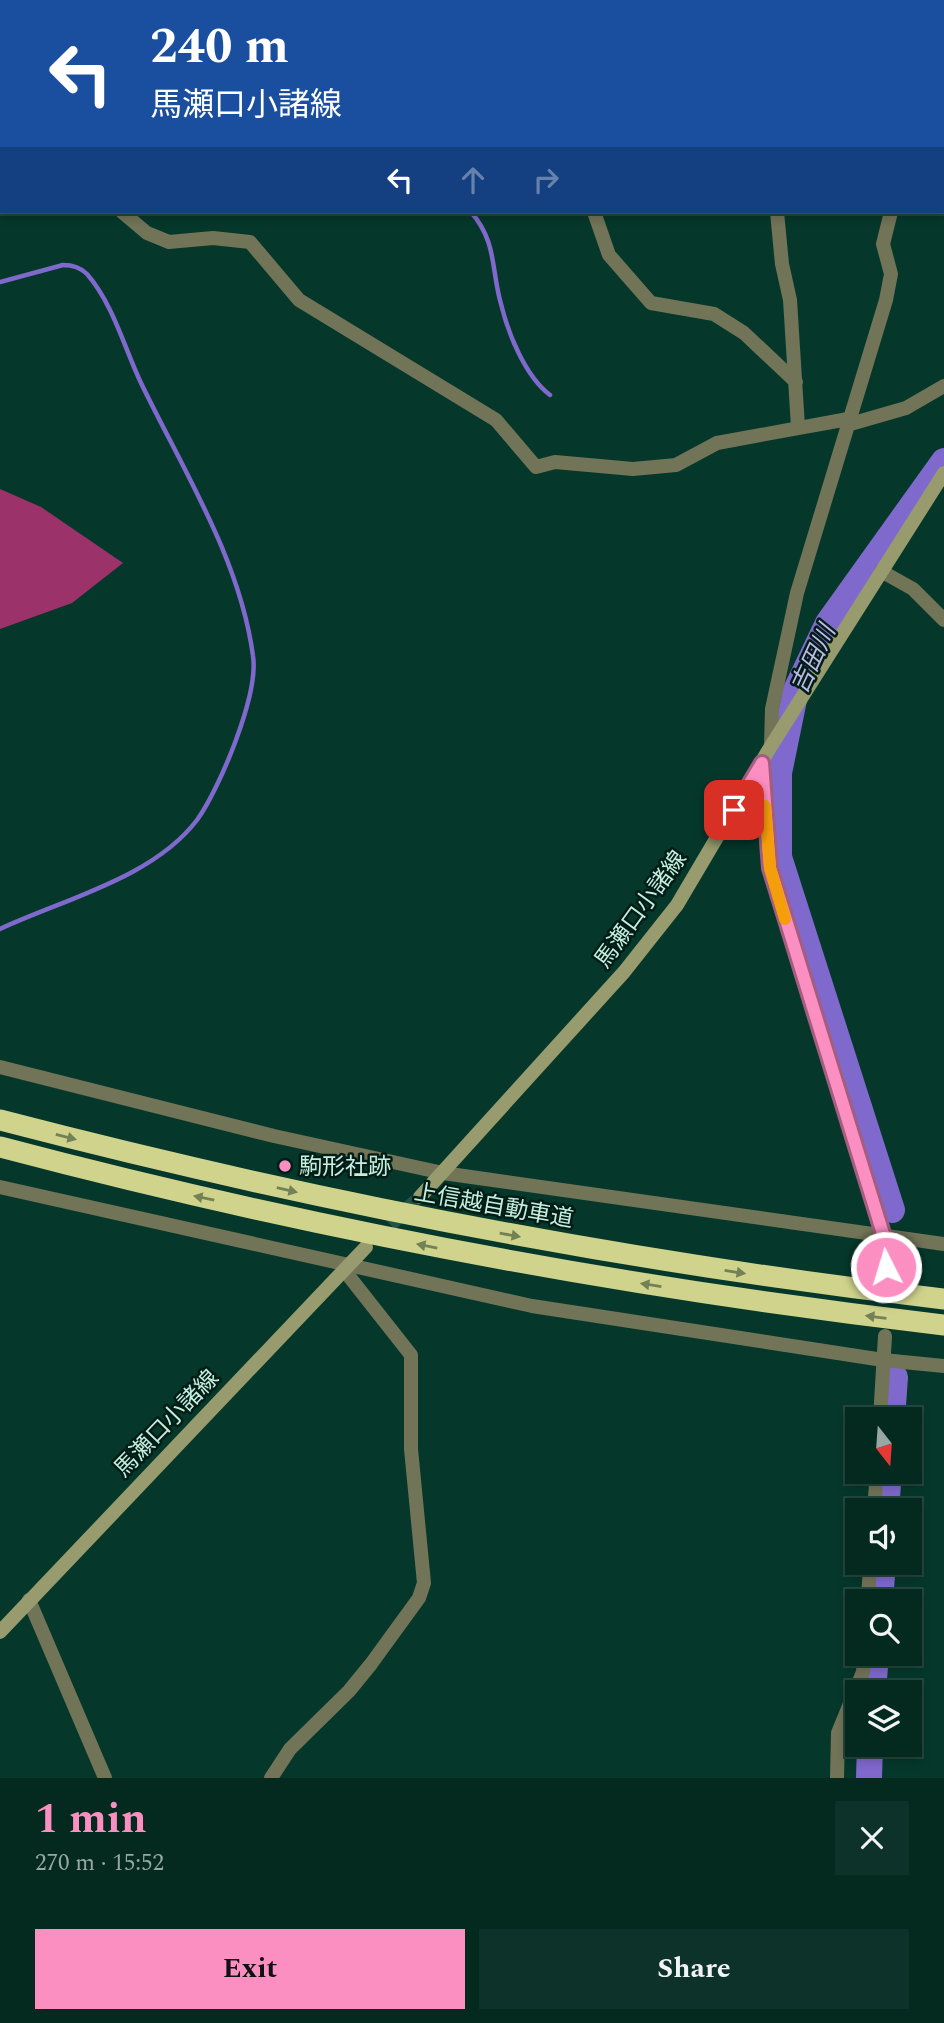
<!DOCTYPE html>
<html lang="en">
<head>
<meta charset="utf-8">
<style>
	:root { --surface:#042a20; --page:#0d3229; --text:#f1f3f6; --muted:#97a7a5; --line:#25463e; --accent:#fc8fc2 }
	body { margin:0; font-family:Spectral,"Noto Sans JP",serif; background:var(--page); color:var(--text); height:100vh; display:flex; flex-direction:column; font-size:26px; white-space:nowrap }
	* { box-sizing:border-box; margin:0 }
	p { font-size:23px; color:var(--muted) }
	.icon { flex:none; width:38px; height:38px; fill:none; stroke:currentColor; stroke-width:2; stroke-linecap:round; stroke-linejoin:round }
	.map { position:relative; height:1778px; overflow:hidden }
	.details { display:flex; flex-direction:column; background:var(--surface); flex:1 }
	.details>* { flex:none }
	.banner { position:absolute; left:0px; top:0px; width:945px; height:214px; box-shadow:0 4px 10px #0003,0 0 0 2px var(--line); background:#1a4fa0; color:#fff; overflow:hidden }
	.needle { width:46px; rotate:163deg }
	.tools { position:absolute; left:845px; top:1407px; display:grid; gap:14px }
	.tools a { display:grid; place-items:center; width:77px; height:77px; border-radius:0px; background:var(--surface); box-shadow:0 4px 10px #0003,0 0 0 2px var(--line); font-size:35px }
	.pin { position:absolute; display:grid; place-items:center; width:60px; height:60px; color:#fff; margin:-30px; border-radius:14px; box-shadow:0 4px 10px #0006 }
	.me { position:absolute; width:77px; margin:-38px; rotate:355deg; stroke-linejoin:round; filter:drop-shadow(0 0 5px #0008) }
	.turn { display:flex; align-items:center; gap:24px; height:147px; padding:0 35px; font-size:32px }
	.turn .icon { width:91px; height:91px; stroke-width:2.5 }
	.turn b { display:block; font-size:49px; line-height:60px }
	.lanes { display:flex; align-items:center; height:66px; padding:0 35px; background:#0003; justify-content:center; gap:35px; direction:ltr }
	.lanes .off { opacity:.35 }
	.round { display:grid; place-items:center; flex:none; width:74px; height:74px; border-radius:0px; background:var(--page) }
	.headline { display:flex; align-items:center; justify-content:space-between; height:119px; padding:0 35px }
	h1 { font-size:42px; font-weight:700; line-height:52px; color:var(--accent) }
	.button { display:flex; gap:14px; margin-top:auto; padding:14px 35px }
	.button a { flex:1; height:80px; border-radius:0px; background:var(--accent); color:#111; font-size:28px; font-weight:700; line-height:80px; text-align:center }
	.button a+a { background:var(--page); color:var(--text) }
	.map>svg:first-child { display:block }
</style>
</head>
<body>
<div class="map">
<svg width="944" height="1778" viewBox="0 0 944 1778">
	<rect width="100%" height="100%" fill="#05382b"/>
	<path fill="#9b336a" d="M0 489 41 507 123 563 72 603 0 629Z"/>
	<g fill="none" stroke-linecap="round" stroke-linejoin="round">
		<path stroke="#7f69cd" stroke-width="4.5" d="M273 2 274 0
			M471 212C497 242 491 269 501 304 508 333 525 376 550 395
			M0 282 63 265C72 265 80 267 87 274 113 304 124 347 141 383 183 470 240 559 253 656 259 694 220 788 197 820 153 878 64 899 0 929"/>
		<path stroke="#7f69cd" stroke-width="26" d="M892 1210 779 857V773L796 690 828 623 944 461
			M892 1419 895 1377
			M886 1510 889 1472
			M880 1601 883 1563
			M873 1692 876 1654
			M869 1778 870 1745"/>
		<path stroke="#225346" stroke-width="14" stroke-dasharray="14 7" stroke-linecap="butt" d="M885 1325 886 1267"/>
		<path stroke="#225346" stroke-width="14" stroke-dasharray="14 7" stroke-linecap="butt" d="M375 1239 420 1197"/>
		<path stroke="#727458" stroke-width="14" d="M778 2V0
			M0 108 2 109
			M943 131 944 130
			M122 212 147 233 169 242 213 238 250 242 299 300 496 420 536 467 555 462 633 469 676 465 717 443 848 419
			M594 212 609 255 651 303 714 314 744 333 796 382
			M777 212 782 264 790 300 798 427
			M847 425 906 408 944 386
			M881 571 913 589 944 620
			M771 746 772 709 797 593 886 300 891 274 883 244 891 212
			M762 763 770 868 885 1237 886 1267
			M0 1187 532 1306 883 1360 944 1366
			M880 1419 885 1336
			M874 1510 877 1472
			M29 1600 105 1778
			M868 1601 870 1563
			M271 1778 290 1749 349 1691 371 1664 419 1598 424 1583 411 1449V1355L344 1270
			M837 1778 838 1733 863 1672 864 1654"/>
		<path stroke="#727458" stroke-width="14" d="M0 1067 274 1136 443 1173 944 1244"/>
		<path stroke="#979b6d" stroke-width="14" d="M420 1197 624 972 677 905 771 746 944 473
			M0 1632 366 1247"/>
		<path stroke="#cfd38b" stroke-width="21" d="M0 1120C311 1201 625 1262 944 1299
			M0 1147C310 1229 625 1288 944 1325"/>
	</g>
	<defs><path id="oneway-solid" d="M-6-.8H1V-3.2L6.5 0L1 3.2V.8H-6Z" transform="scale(1.75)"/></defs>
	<g fill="#738156">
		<use href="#oneway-solid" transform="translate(66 1137) rotate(14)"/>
		<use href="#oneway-solid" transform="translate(287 1190) rotate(13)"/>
		<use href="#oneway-solid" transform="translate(204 1198) rotate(-168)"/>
		<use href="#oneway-solid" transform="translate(510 1235) rotate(10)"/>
		<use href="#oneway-solid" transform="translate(427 1246) rotate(-169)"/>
		<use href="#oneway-solid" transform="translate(735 1272) rotate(9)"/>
		<use href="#oneway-solid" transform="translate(651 1285) rotate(-171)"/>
		<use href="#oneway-solid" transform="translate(876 1317) rotate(-173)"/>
	</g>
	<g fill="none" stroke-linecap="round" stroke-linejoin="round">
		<defs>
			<path id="route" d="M734 810 762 763 770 868 884 1237 886 1267"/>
		</defs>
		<use href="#route" stroke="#a45d7e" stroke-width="18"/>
		<use href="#route" stroke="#fc8fc2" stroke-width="12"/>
		<path stroke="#f59e0b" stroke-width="12" d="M765 806 770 868 785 919"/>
	</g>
	<circle fill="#fc8fc2" stroke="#021d15" stroke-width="2.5" cx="285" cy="1166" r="7"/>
	<g text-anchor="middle" stroke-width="5" stroke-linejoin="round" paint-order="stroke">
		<g font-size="23" fill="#c5eedf" stroke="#021d15">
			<text transform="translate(640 909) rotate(-54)" y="8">馬瀬口小諸線</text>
			<text transform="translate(494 1205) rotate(10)" y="8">上信越自動車道</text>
			<text transform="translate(166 1423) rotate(-46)" y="8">馬瀬口小諸線</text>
		</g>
		<g font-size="23" fill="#c5eedf" stroke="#021d15" text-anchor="start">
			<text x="299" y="1174">駒形社跡</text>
		</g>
		<g font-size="24" font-style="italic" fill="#c0b9ec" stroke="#021d15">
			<text transform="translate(813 659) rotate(-65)" y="8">吉田川</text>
		</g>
	</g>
</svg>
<div class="tools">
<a><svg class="needle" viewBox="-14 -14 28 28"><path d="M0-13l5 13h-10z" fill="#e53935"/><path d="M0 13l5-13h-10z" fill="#97a7a5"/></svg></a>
<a><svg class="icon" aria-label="sound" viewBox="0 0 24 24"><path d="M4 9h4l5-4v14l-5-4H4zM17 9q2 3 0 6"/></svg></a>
<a><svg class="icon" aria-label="search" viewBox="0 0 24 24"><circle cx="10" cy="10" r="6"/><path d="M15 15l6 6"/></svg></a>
<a><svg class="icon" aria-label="layers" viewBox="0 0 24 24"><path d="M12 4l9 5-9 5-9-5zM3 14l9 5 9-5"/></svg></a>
</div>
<div class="pin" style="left:734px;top:810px;background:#d93025"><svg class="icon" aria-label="arrive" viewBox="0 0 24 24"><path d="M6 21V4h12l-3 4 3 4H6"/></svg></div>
<svg class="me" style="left:886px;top:1267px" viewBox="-20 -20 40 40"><circle r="17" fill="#fc8fc2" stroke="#fff" stroke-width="3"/><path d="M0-11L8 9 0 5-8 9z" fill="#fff"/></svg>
<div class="banner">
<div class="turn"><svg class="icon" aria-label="left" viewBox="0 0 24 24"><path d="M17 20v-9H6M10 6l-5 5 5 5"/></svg><div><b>240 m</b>馬瀬口小諸線</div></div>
<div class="lanes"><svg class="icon" aria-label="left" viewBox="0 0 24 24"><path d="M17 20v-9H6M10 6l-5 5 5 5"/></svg><svg class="icon off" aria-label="ahead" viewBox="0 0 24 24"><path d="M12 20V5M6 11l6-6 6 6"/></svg><svg class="icon off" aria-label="right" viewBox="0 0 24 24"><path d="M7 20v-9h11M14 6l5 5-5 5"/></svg></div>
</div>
</div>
<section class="details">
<div class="headline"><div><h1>1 min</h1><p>270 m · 15:52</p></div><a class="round"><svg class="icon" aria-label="close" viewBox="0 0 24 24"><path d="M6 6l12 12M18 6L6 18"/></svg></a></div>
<div class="button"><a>Exit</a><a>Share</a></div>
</section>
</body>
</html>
